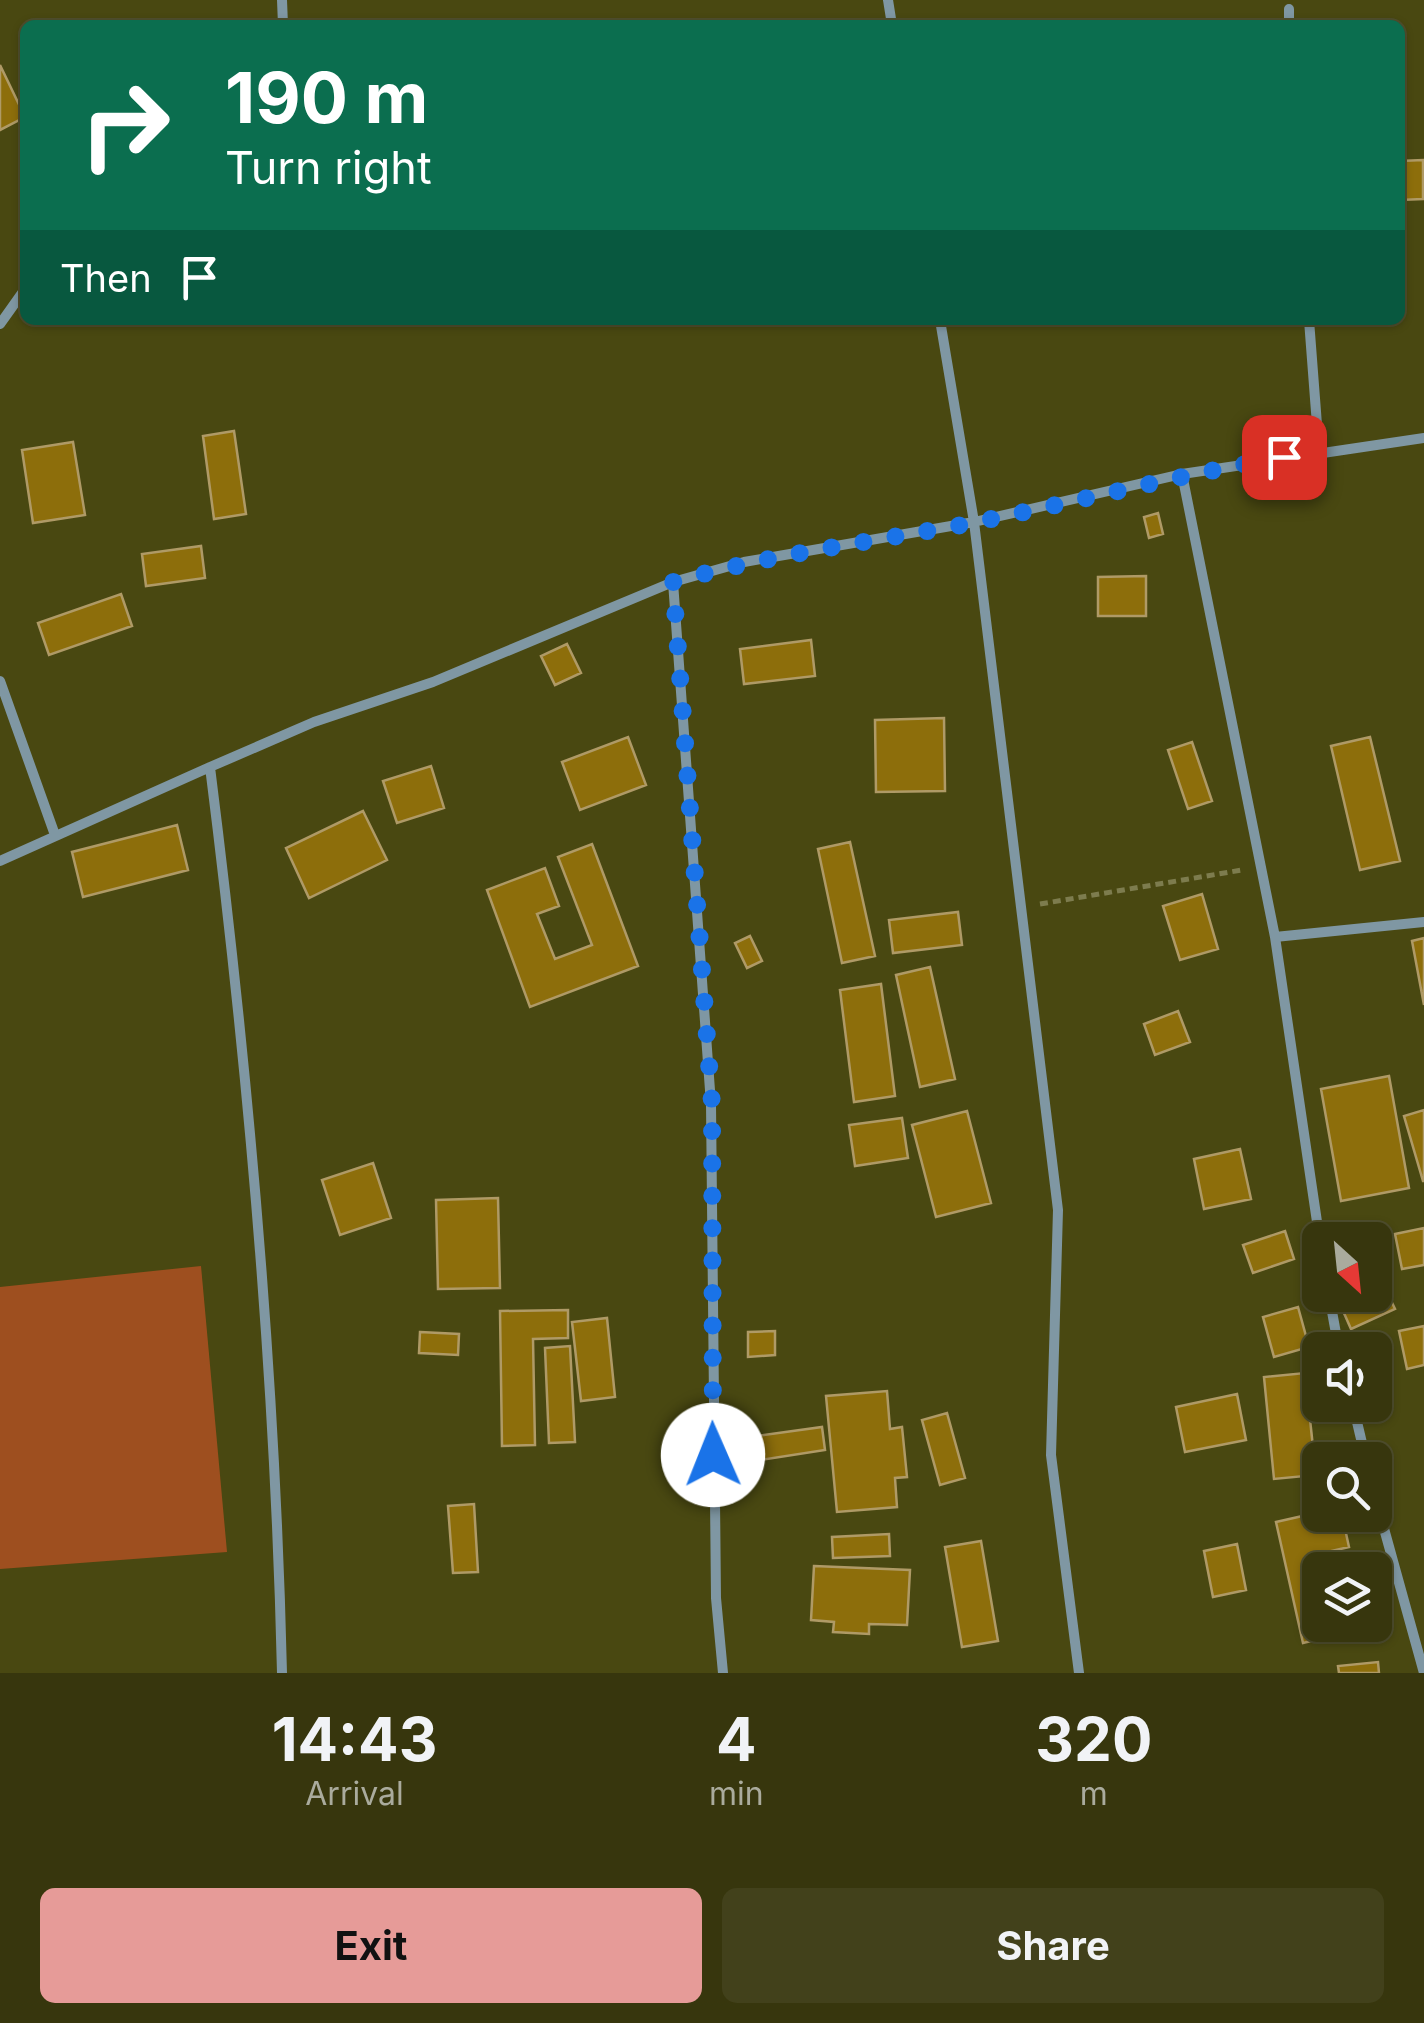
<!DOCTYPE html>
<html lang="en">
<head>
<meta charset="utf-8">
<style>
	:root { --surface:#37360d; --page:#42411b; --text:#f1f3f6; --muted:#aaab9d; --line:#51502e; --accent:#e69b98 }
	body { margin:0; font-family:Inter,sans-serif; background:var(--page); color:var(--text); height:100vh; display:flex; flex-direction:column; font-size:38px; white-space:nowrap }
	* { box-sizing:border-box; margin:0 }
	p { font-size:32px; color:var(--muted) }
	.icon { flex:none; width:55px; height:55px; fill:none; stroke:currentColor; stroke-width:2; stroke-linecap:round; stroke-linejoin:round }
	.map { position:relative; height:1673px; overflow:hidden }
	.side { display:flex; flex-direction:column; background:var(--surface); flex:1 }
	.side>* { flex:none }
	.guide { position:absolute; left:20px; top:20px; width:1385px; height:305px; border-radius:15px; box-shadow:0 2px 8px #0004,0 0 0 2px var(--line); background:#0b6e4f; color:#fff; overflow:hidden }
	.needle { width:65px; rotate:153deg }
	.fabs { position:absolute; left:1302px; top:1222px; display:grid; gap:20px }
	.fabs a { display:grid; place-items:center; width:90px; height:90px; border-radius:15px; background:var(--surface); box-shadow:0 2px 8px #0004,0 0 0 2px var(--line); font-size:50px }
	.pin { position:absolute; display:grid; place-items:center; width:85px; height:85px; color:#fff; margin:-42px; border-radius:20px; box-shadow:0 5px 15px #0006 }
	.me { position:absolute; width:110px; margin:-55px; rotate:359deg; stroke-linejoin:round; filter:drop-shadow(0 0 8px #0008) }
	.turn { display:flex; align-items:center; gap:35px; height:210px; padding:0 40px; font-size:45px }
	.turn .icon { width:130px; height:130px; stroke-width:2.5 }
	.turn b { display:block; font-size:70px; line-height:85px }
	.then { display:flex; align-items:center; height:95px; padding:0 40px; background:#0003; gap:20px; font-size:38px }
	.eta { display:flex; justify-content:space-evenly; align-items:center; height:170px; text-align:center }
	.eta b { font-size:60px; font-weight:700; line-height:70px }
	.button { display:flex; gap:20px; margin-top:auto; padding:20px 40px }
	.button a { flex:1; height:115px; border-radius:15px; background:var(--accent); color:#111; font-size:40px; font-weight:700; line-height:115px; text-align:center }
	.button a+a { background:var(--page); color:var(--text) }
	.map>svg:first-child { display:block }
</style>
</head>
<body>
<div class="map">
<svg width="1424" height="1673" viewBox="0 0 1424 1673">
	<rect width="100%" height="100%" fill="#494811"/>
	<path fill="#9e4f1f" d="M201 1266 227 1552 0 1569V1287Z"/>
	<path fill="#8d6e0b" stroke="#af9a66" stroke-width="2.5" d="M0 65 25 117 0 130Z
		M1423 160V199L1400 200V161Z
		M234 431 246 514 214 519 203 436Z
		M73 442 85 515 33 523 22 450Z
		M1158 513 1163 534 1149 538 1144 517Z
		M201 546 205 578 146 586 142 554Z
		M1146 576V616H1098V577Z
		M121 594 132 626 49 655 38 623Z
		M811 640 815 676 744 684 740 649Z
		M567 644 581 673 555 685 541 656Z
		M944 718 945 791 876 792 875 720Z
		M628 737 646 785 580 810 562 762Z
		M1370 737 1400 861 1360 870 1331 746Z
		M1192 742 1212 801 1188 809 1168 750Z
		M431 766 444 808 397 823 383 781Z
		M363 811 387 860 309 898 286 848Z
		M177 825 188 870 83 897 72 852Z
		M850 842 875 956 842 963 818 849Z
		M592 844 638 966 530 1007 487 890 545 868 559 906 537 914 555 959 592 945 558 857Z
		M1202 894 1218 949 1180 960 1163 906Z
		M958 912 962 945 893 953 889 920Z
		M750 936 762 961 747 968 735 943Z
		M1424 938V1005L1412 941Z
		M930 967 955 1079 920 1087 896 975Z
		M881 984 895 1096 854 1102 840 990Z
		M1178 1011 1190 1042 1155 1055 1144 1024Z
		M1389 1076 1409 1188 1341 1201 1321 1089Z
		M1424 1110V1181H1423L1404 1116Z
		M967 1111 991 1203 936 1217 912 1125Z
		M902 1118 908 1158 855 1166 849 1125Z
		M1240 1149 1251 1199 1204 1209 1194 1159Z
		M373 1163 391 1218 340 1235 322 1180Z
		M498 1198 500 1288 438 1289 436 1200Z
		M1424 1228V1265L1402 1269 1395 1234Z
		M1285 1231 1294 1259 1253 1273 1243 1245Z
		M1383 1284 1395 1309 1351 1329 1340 1304 1359 1295H1375V1288Z
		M1298 1307 1309 1347 1274 1357 1263 1317Z
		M568 1310V1338L533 1339 535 1445 502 1446 500 1311Z
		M607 1318 615 1397 581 1401 572 1322Z
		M1424 1326V1365L1407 1369 1399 1331Z
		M775 1331V1355L748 1357V1332Z
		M420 1332 459 1334 458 1355 419 1353Z
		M570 1346 575 1442 549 1443 545 1348Z
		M1305 1373 1316 1475 1274 1479 1264 1377Z
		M887 1391 890 1429 902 1427 907 1477 895 1478 897 1507 837 1512 826 1396Z
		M1237 1394 1246 1440 1185 1452 1176 1407Z
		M947 1413 965 1478 940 1485 922 1420Z
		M822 1427 825 1450 760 1460 756 1436Z
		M474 1504 478 1572 453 1573 448 1506Z
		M1320 1512 1342 1515 1349 1547 1310 1556 1320 1599V1625L1370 1627 1303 1643 1276 1522Z
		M889 1534 890 1556 833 1558 832 1537Z
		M981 1541 998 1641 962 1647 945 1547Z
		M1237 1544 1246 1590 1213 1597 1204 1551Z
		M814 1566 910 1570 907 1625 869 1624V1634L833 1632 834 1622 811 1620Z
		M1378 1662 1379 1673H1339L1338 1666Z"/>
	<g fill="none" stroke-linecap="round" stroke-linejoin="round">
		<path stroke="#7d7c4e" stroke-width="5" stroke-dasharray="8 5" stroke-linecap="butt" d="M1040 904 1242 870"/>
		<path stroke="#7f97a3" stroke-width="10" d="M282 0 283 25
			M888 0 892 25
			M1289 25V9
			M940 320 974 522 1182 474 1424 438
			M1309 320 1319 451
			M0 324 25 289
			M1182 474 1275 937 1424 922
			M673 582 744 562 974 522 1058 1210 1051 1455 1079 1673
			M0 681 55 835
			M0 861 210 767
			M1275 937 1320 1242
			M1329 1295 1339 1350
			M1353 1405 1366 1460
			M1375 1496 1424 1673
			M282 1673C275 1369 248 1069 210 767L314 722 433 682 673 582 711 1104 716 1598 723 1673"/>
	</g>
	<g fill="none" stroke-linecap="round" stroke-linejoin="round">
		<path stroke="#1a73e8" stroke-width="18" stroke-dasharray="0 32.4" d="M713 1455 712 1104 673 582C772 554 871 542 972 523 1076 502 1179 475 1284 457"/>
	</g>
</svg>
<div class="fabs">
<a><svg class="needle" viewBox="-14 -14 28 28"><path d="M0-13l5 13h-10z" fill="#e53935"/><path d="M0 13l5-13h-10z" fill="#aaab9d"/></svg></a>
<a><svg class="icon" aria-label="sound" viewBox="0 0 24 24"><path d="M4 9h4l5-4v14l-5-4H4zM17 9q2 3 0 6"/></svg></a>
<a><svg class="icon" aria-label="search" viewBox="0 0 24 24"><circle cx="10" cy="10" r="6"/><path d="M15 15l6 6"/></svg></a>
<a><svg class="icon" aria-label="layers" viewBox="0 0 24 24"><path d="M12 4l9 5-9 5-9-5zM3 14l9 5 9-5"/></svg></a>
</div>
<div class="pin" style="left:1284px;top:457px;background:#d93025"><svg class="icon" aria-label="arrive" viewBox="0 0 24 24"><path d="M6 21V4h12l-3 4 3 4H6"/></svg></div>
<svg class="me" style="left:713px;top:1455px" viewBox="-20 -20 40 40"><circle r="19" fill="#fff"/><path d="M0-13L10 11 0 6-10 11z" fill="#1a73e8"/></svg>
<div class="guide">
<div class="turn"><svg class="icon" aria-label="right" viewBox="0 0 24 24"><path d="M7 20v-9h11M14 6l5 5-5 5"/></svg><div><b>190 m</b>Turn right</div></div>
<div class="then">Then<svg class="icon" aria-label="arrive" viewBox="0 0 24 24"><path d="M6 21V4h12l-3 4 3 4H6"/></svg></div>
</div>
</div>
<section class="side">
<div class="eta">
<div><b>14:43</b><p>Arrival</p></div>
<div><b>4</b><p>min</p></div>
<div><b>320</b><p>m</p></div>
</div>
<div class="button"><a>Exit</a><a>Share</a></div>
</section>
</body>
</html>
